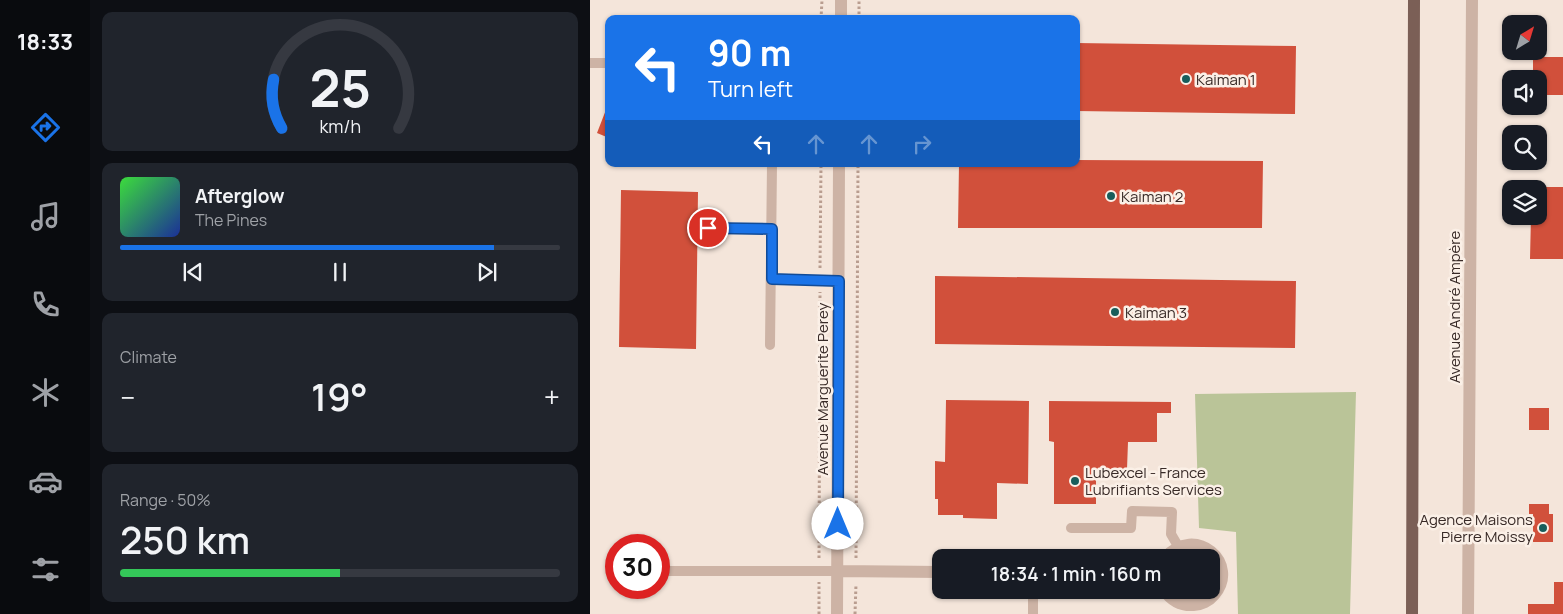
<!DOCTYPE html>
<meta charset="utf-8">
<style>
:root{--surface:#171b24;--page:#20242c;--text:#f1f3f6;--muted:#9ea1a6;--line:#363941;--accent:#1a73e8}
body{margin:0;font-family:Manrope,sans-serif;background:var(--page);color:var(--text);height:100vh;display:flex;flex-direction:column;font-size:19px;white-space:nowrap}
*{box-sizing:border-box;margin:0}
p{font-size:16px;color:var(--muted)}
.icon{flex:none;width:28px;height:28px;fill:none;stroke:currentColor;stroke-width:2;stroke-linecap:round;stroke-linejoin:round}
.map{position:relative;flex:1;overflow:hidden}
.side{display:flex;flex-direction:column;gap:12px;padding:12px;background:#0d0f14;width:500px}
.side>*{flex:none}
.top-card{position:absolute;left:15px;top:15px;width:475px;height:152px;border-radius:10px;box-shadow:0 1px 4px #0004;background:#1a73e8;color:#fff;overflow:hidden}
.needle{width:32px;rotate:38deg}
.controls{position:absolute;left:912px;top:15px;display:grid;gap:10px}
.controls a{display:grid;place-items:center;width:45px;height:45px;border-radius:10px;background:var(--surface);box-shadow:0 1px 4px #0004;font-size:25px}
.speed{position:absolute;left:15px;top:534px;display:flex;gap:10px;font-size:25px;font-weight:700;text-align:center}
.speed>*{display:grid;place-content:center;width:65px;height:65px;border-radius:50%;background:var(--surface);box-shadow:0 1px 4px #0004;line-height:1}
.speed .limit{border:8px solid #d22;background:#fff;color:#111}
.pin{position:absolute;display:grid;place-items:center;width:42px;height:42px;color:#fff;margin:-21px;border:2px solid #fff;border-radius:50%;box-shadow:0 1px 5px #0007}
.me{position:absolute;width:55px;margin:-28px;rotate:0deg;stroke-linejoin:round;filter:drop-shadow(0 0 4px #0008)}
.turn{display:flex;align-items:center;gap:18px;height:105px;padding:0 20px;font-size:22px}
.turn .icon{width:65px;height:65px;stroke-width:2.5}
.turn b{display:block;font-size:35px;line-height:42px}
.lanes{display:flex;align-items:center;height:48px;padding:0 20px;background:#0003;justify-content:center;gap:25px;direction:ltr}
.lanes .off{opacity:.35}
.big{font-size:38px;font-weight:600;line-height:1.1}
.side .widget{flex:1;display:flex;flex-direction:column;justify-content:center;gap:8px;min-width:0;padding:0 18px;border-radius:10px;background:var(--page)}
.side .dial{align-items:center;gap:0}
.dial svg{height:130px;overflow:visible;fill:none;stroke:var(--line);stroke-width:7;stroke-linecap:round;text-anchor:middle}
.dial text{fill:var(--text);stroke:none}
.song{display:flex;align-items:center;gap:15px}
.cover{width:60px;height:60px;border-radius:8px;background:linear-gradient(135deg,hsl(120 70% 55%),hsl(230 70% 35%))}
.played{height:5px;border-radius:2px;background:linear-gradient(90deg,var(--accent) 85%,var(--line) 85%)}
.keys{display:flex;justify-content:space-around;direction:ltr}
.heat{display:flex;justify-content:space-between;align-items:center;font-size:28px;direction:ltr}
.charge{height:8px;border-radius:4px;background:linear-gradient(90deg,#34c759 50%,var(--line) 0)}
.trip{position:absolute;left:342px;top:549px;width:288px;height:50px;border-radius:10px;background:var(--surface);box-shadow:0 1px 4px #0004;font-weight:600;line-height:50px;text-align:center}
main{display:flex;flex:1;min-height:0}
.tab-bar{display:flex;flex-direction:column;width:90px;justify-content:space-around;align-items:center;background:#090b0e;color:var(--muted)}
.tab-bar .icon{width:35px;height:35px}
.tab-bar .active{color:var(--accent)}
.tab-bar b{font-size:22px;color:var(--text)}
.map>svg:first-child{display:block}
.green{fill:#bac498}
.building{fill:#d1503b}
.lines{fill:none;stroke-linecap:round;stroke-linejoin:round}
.path{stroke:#b99d8f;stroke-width:3;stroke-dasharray:2.5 2.5;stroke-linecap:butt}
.service{stroke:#cdb3a5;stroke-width:10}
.minor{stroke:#cdb3a5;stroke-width:12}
.primary{stroke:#7b5f56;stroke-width:12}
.route-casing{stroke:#114b97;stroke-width:12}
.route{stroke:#1a73e8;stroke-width:9}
.poi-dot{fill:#185d5b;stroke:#fbf0e7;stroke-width:2}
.labels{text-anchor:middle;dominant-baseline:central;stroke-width:5;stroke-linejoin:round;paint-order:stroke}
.poi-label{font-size:15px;fill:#382a27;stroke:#fbf0e7;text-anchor:start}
.street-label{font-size:15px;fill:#382a27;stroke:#fbf0e7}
</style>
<main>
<nav class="tab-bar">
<b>18:33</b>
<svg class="icon active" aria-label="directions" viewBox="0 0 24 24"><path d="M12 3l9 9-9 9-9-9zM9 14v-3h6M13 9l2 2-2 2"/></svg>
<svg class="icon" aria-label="music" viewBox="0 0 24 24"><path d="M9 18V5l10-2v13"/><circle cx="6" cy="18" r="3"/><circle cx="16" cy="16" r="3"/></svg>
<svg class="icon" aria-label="phone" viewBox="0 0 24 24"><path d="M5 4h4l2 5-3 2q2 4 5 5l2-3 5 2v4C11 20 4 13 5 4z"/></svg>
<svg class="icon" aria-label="climate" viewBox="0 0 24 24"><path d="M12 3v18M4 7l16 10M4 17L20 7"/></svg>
<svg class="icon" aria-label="car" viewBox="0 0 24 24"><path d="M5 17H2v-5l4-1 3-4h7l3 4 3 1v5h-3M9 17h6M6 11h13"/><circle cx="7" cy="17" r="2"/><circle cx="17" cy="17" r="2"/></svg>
<svg class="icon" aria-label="filters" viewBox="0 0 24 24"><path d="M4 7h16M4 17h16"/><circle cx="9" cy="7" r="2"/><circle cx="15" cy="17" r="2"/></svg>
</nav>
<section class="side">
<div class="widget dial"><svg viewBox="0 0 100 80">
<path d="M14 69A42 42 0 1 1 86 69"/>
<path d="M14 69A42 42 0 0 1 9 39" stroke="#1a73e8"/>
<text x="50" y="56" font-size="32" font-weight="700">25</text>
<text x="50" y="72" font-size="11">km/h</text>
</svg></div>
<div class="widget">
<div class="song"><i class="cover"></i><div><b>Afterglow</b><p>The Pines</p></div></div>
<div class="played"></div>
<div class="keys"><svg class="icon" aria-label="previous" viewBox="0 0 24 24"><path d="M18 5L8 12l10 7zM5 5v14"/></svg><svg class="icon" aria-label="pause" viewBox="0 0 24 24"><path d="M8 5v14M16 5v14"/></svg><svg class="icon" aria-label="next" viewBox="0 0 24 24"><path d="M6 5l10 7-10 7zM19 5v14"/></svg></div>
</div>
<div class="widget"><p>Climate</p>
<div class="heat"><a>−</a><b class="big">19°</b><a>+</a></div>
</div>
<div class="widget"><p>Range · 50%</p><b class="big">250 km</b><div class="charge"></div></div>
</section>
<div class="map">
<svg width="973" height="614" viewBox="0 0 973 614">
<rect width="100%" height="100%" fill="#f4e5da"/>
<path class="green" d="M766 392 760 614H648L646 532 609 528 605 394Z"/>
<path class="building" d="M486 43 706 46 705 114 486 111Z
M943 57H973V95H949V79H943Z
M19 102V138L7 133Z
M486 160 673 161 672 228H368L369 164H486Z
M941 187H973V259H940L941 216H949V189H941Z
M31 190 108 192 106 349 29 347Z
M345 276 706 281 705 348 345 344Z
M356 400 439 401 438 484 407 483V519L373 518V515H348V499H345V461L355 462Z
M459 401 581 402V413H567V442H538L537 469 534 473H506V504H464V442L459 441Z
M939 408H959V430H939Z
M939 504H959V514H963V542H943V514H939Z
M964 582H973V614H938V604H964Z"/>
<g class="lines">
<path class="path" d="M231 19 232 0
M269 19V0
M230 268 231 164
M229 558 230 292
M266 558 268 164
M229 614V582
M265 614 266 584"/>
<path class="service" d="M0 63H19
M118 228 182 229
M182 279 249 281
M180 345 182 164
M481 528H541L542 511 582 512 581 534 588 546
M69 571H247
M443 614V590"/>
<path class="minor" d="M251 19V0
M247 571 351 572
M574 590C581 600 591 606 604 605 611 605 619 601 624 595 651 564 605 523 575 558
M247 614 249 164
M878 614 882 0"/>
<path class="primary" d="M822 614 824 0"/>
</g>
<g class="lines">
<defs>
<path id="route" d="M118 228 182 229V279L249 281 248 524"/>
</defs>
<use href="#route" class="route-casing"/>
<use href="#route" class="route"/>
</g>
<g class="poi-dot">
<circle cx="596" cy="79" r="5"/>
<circle cx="521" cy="196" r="5"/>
<circle cx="525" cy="312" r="5"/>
<circle cx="485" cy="481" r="5"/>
<circle cx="953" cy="528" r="5"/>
</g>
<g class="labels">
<g class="poi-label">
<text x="606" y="79">Kaiman 1</text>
<text x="531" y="196">Kaiman 2</text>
<text x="535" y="312">Kaiman 3</text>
<text x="495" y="472">Lubexcel - France<tspan x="495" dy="17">Lubrifiants Services</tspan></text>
<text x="943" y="519" text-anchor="end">Agence Maisons<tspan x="943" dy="17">Pierre Moissy</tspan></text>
</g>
<g class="street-label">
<text transform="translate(864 307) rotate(-90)">Avenue André Ampère</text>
<text transform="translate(232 389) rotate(-90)">Avenue Marguerite Perey</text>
</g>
</g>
</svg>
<div class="controls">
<a><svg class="needle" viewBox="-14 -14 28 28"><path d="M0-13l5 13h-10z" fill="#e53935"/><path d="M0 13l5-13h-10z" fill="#9ea1a6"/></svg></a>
<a><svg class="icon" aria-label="sound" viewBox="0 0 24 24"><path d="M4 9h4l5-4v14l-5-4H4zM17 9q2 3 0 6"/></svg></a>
<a><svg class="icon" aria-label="search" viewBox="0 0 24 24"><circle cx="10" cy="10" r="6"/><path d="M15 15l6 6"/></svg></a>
<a><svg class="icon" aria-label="layers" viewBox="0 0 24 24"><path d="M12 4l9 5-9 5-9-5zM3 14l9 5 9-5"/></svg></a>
</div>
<div class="speed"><div class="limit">30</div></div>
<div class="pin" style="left:118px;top:228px;background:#d93025"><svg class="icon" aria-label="arrive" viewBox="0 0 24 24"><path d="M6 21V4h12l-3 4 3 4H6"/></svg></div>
<svg class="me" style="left:248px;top:524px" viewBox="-20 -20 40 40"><circle r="19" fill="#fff"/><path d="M0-13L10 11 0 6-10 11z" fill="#1a73e8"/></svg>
<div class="trip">18:34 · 1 min · 160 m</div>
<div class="top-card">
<div class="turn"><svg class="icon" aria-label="left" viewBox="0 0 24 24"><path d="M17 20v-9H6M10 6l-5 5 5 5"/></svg><div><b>90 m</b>Turn left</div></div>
<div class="lanes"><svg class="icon" aria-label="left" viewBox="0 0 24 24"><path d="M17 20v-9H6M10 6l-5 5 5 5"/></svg><svg class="icon off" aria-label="ahead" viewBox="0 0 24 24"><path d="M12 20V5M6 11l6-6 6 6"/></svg><svg class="icon off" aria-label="ahead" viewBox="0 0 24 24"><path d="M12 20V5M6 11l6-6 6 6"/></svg><svg class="icon off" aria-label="right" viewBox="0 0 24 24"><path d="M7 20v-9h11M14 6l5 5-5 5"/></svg></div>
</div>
</div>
</main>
